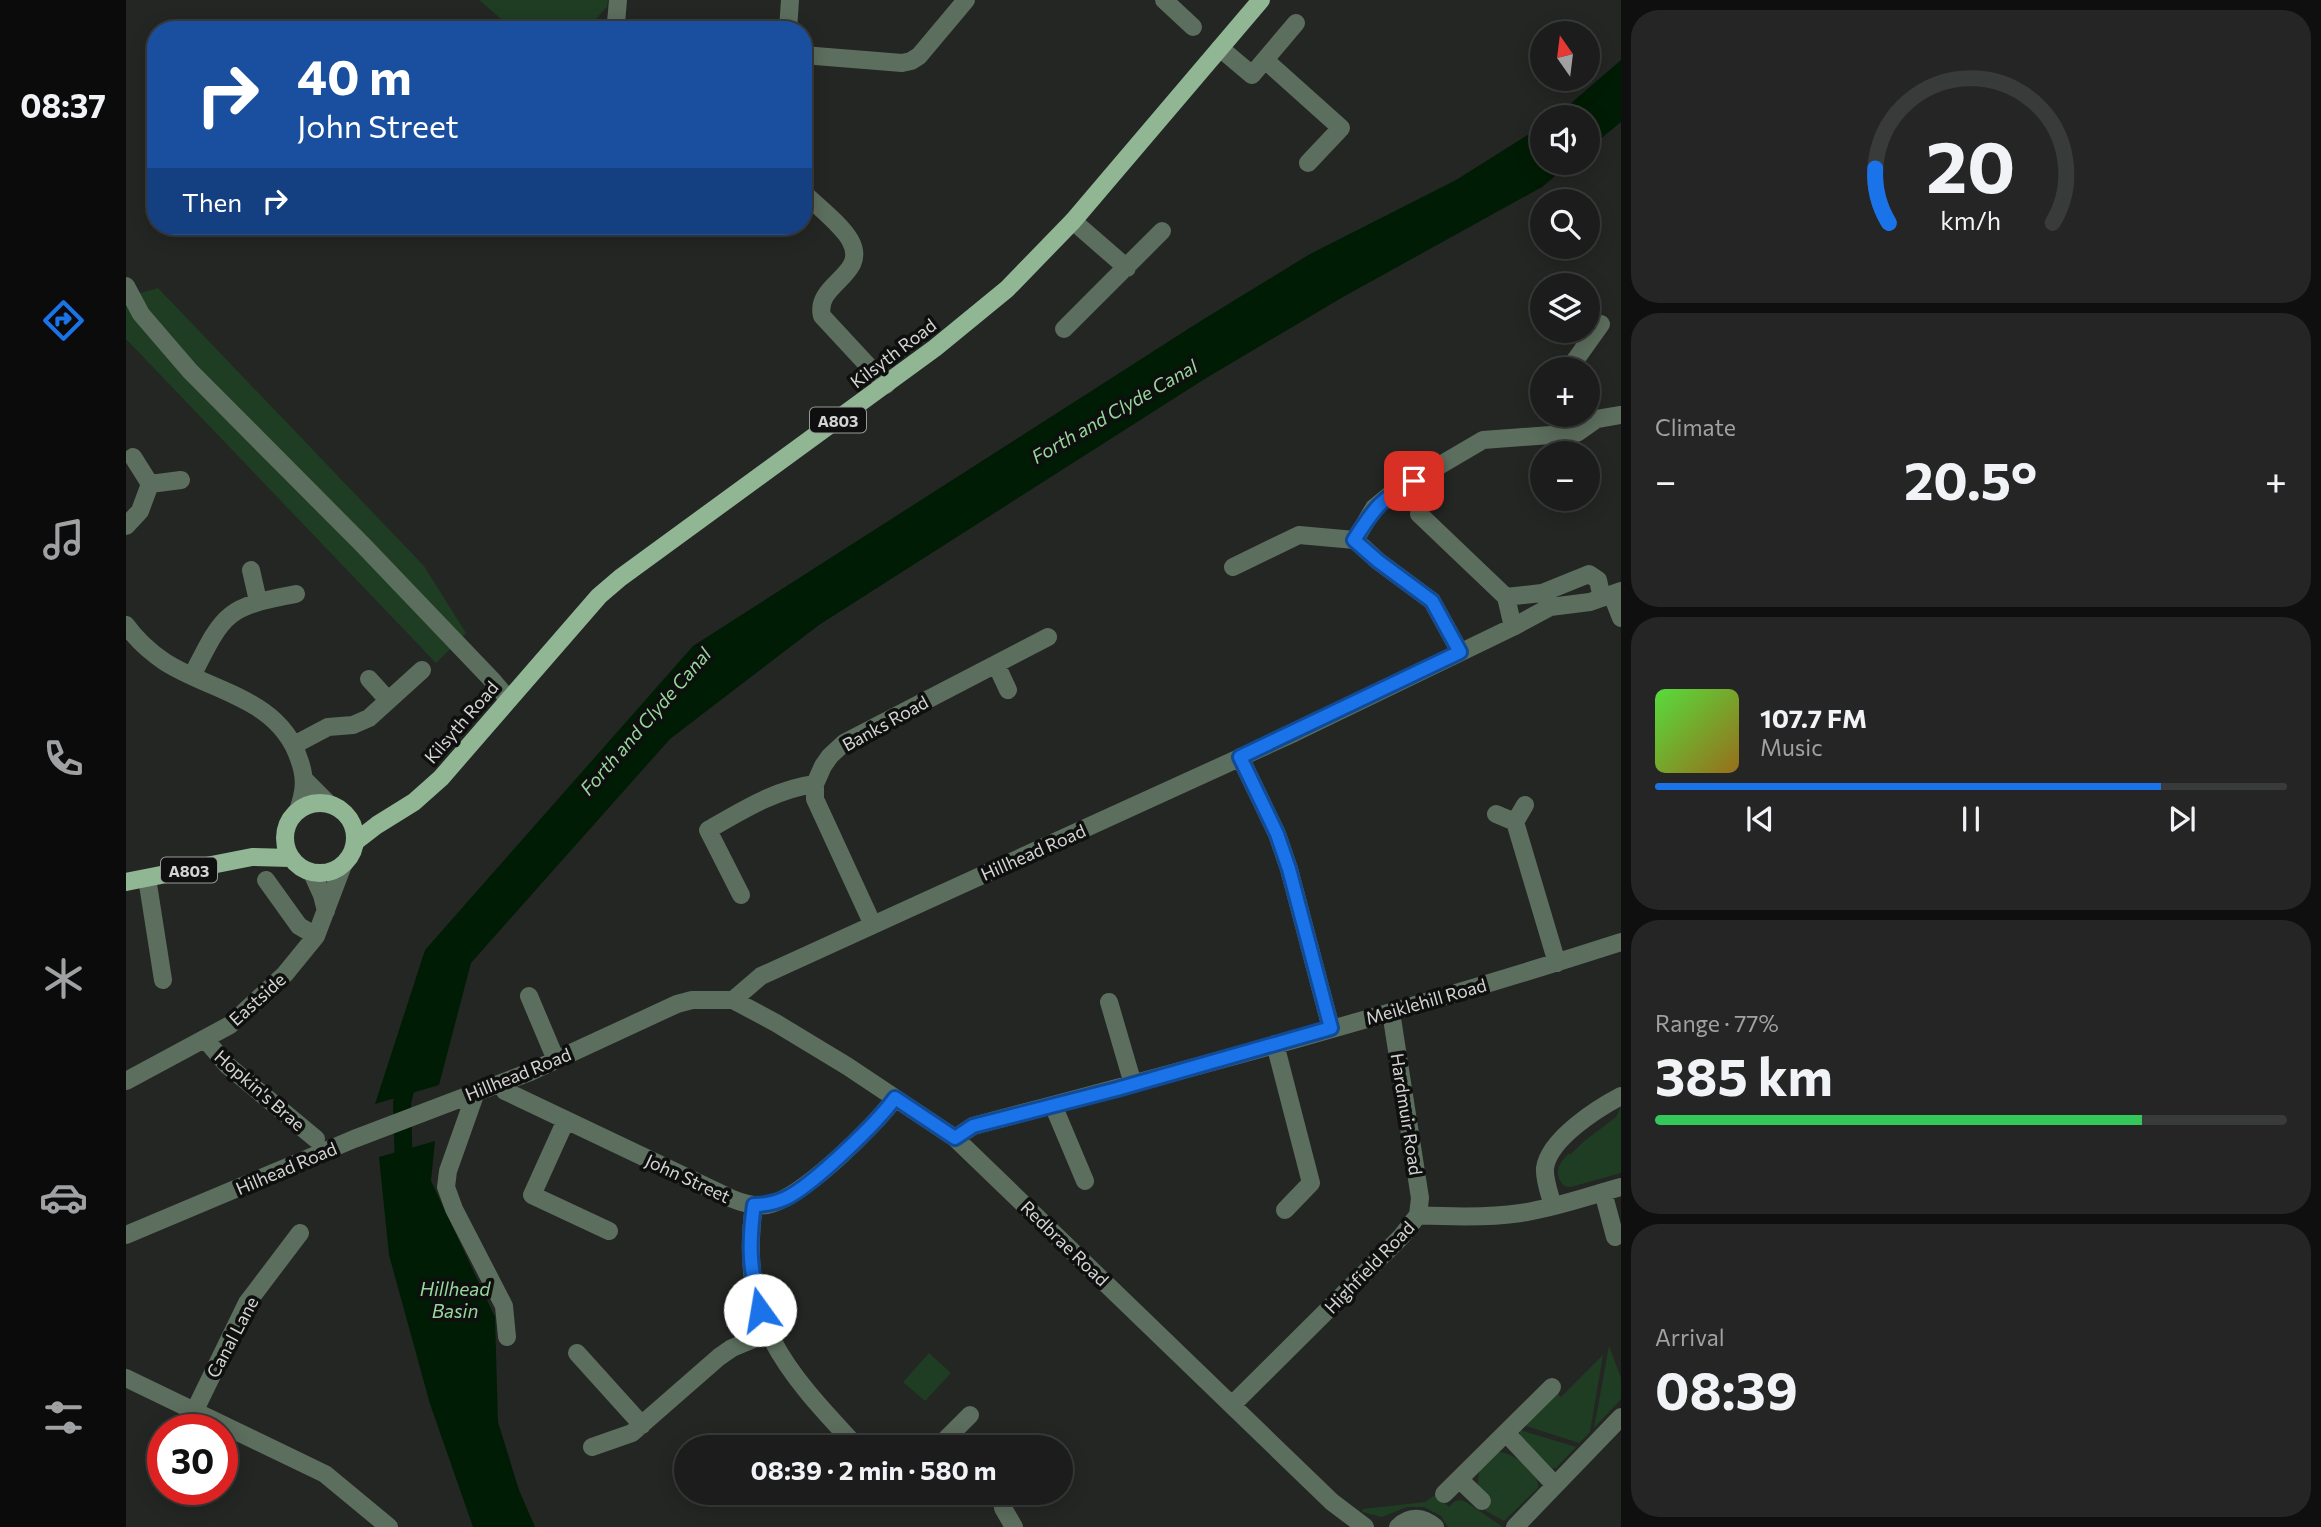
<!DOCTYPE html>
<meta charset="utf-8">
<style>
:root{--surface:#1b1c1b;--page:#242524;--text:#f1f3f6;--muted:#a0a1a3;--line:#393a3a;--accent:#1a73e8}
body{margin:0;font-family:Commissioner,sans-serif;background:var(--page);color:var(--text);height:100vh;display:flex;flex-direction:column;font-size:26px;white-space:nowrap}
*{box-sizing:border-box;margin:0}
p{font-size:23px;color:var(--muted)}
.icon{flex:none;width:38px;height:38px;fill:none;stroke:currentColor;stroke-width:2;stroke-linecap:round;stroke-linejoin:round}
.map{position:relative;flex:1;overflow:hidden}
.details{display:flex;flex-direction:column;gap:10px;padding:10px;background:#0f0f0f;width:700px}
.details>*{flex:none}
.hud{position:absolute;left:21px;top:21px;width:665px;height:214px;border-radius:28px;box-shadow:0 4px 18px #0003,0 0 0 2px var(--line);background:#1a4fa0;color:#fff;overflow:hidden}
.needle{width:46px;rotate:346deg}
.buttons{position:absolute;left:1404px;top:21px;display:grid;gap:14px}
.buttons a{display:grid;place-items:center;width:70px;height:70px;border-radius:50%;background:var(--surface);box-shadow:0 4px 18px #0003,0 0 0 2px var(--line);font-size:35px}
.speed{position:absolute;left:21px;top:1414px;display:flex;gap:14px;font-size:35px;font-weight:700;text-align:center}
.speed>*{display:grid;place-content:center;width:91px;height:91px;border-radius:50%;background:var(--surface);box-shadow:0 4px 18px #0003,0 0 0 2px var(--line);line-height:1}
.speed .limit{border:10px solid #d22;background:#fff;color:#111}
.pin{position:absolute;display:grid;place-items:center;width:60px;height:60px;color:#fff;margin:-30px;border-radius:14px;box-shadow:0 4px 10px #0006}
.me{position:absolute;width:77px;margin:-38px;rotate:347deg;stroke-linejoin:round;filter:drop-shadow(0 0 5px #0008)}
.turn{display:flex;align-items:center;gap:24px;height:147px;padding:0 35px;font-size:32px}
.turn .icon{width:91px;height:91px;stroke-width:2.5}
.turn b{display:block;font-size:49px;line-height:60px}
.then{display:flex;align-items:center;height:66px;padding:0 35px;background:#0003;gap:14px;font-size:26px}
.big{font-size:52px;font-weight:700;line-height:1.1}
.details .widget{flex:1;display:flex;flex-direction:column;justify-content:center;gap:10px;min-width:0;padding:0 24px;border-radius:28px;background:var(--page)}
.details .dial{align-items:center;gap:0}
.dial svg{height:182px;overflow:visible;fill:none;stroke:var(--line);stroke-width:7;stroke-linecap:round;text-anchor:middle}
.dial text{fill:var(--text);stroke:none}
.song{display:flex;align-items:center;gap:21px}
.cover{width:84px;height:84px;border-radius:10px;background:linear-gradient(135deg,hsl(110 70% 55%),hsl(40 70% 35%))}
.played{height:7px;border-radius:4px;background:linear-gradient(90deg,var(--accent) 80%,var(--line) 80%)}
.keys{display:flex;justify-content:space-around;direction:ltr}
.heat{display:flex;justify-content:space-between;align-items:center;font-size:38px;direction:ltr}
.charge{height:10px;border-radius:5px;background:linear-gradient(90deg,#34c759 77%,var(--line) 0)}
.trip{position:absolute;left:548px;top:1435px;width:399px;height:70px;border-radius:35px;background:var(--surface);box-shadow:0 4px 18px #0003,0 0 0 2px var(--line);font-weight:700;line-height:70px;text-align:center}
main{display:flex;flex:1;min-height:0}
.dock{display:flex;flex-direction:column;width:126px;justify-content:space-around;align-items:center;background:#0b0b0b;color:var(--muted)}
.dock .icon{width:49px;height:49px}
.dock .selected{color:var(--accent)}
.dock b{font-size:32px;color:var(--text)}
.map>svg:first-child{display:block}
.green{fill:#1e3d22}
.water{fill:#001c04}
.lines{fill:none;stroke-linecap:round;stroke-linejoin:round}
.canal{stroke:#001c04;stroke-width:18}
.minor{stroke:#5c6e5d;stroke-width:18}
.major{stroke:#91b694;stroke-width:18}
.route-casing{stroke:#114b97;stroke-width:18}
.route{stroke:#1a73e8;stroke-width:12}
.labels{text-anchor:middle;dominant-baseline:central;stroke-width:7;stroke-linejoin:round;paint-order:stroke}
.shield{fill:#0e0f0e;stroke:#989a98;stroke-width:2}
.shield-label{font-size:16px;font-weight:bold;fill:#d3d5d3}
.street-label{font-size:18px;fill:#d3d5d3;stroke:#0e0f0e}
.water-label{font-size:19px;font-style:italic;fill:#97d79d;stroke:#0e0f0e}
</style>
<main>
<nav class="dock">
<b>08:37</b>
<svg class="icon selected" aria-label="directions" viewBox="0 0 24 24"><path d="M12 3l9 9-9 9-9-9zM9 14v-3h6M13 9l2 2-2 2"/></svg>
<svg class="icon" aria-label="music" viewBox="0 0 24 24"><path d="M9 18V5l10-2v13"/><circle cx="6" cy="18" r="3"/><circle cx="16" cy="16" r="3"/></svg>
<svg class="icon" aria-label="phone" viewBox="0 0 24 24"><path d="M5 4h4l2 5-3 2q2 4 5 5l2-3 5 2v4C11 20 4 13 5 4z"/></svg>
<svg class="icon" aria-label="climate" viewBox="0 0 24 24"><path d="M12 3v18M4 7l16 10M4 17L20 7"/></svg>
<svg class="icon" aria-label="car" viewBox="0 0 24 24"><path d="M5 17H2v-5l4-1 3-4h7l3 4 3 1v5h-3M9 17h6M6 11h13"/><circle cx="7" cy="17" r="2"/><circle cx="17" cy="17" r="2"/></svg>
<svg class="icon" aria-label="filters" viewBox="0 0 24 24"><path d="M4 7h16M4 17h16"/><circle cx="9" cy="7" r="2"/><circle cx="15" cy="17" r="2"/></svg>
</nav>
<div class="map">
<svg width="1495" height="1527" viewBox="0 0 1495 1527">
<rect width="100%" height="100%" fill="#242624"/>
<path class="green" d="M353 0H482L481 7 460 30H395L381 24Z
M32 288 298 566 340 633 310 663 0 339V297Z
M1495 1106V1173L1445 1187 1438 1186C1427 1173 1432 1165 1442 1154H1445L1457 1142 1490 1117Z
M1483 1346 1495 1378V1399L1468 1428Z
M803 1353 825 1373 799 1401 777 1382Z
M1477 1355 1464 1432 1453 1443 1397 1425 1430 1392 1435 1397Z
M1394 1430 1450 1447 1430 1468H1426L1394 1439Z
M1374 1452C1389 1454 1414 1472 1412 1488L1378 1521 1353 1507C1353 1482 1345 1465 1374 1452Z
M1309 1495 1323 1507C1328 1501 1332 1498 1340 1502L1377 1527H1322L1315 1516 1298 1507H1281L1256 1517 1236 1512 1237 1509 1299 1502Z"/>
<path class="water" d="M1495 60V122L1461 150V117H1429Z
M1416 126V163H1445L1416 187 1217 297 1077 380 693 625 544 739 345 963 313 1085 249 1104 299 950 567 646 1073 322 1184 254 1330 180Z
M309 1141 305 1181 369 1317 372 1422 393 1490 409 1527H347L304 1404 263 1255 253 1157Z"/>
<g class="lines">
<path class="canal" d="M278 1171 276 1103 283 1074"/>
<path class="minor" d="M1038 0 1067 27
M490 23 492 0
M662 30 664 0
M1094 48 1126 75 1170 23
M677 55 776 63 785 61 793 56 840 0
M1139 60 1215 128 1182 163
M677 192C691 206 715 224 724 240 744 275 688 283 696 316L760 385
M947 221 1001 268
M0 286 15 314 64 371 237 545 367 681 382 699
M938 329 1036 231
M1443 369 1475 324
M7 457 24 484
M1293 514 1380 597 1387 627
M0 526 14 511 24 484 55 480
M1229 540 1248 508 1265 494 1357 440 1451 433 1471 419 1495 415
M1107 567 1173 535 1229 540 1252 561 1306 601 1334 652
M125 570 132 601
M1486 595 1495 618
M1380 597 1416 593 1463 574 1472 580 1476 598
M0 625C10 639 24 652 39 662 86 692 153 698 173 759 180 778 179 791 172 810
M870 664 882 690
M66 676C98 613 99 607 170 594
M243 679 262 700
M168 745 202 727 227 725 243 718 296 670
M1114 757 1151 834 1163 869 1205 1028
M180 781 203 804
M1370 814 1389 822 1399 805
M1389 822 1431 963
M186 873 196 895 200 911
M21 878 37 980
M140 880 173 926 190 936
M615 895 582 830C615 811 650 789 689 784
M747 925 689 799V784L697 766 704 756 718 743 922 637
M403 996 430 1060
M607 1000 635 976 1168 733 1387 627 1424 607 1464 602 1495 591
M983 1002 1007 1084
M1265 1012 1294 1198 1292 1215
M79 1039 101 1065 190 1139
M1149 1044 1185 1183 1159 1210
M0 1081 104 1025 159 974 190 936 217 865
M377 1083 379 1091 604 1198C616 1203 628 1207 641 1205 675 1199 749 1126 769 1098
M350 1092 322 1171 320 1187 328 1209 378 1306 381 1337
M927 1105 959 1181
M440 1120 406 1195 483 1231
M829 1138 847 1126C1064 1069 1281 1011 1495 942
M1477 1192 1489 1237
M628 1205C612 1319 658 1369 731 1447
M1427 1206C1424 1195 1418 1180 1419 1168 1423 1139 1472 1108 1495 1096
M0 1235 228 1139 404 1072 551 1004 566 1000H607L650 1023 721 1066 829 1138 1206 1502 1239 1527
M451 1353 516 1425
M0 1378 199 1474 263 1527
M1106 1405 1275 1237 1292 1215C1327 1217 1361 1218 1395 1213 1429 1208 1462 1196 1495 1187
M69 1410 121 1303 174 1233
M1380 1433 1428 1484
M466 1447 506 1433 593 1357 606 1348 642 1333
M812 1447 844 1415
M1333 1479 1356 1501
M1318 1494 1426 1387
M877 1508 888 1527
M1272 1527C1284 1515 1297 1517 1309 1527
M1389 1527 1495 1417"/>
<path class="major" d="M159 838a35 35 0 1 1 70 0a35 35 0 1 1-70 0Z
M229 842 251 825 288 802 315 778 473 596 494 578 809 348 881 289 947 221 1135 0
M0 882 126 857 164 858"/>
</g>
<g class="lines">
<defs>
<path id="route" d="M634 1310C624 1270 622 1246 628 1205 639 1205 649 1203 660 1198 687 1185 751 1123 769 1098L829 1138 847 1126 991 1089 1205 1028 1163 869 1151 834 1114 757 1334 652 1306 601 1252 561 1228 540C1249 507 1254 500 1288 481"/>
</defs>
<use href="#route" class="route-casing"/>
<use href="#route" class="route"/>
</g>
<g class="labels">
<g class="shield">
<rect x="684" y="407.5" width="56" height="25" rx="5"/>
<rect x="35" y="857.5" width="56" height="25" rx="5"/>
</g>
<g class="shield-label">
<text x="712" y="420">A803</text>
<text x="63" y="870">A803</text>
</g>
<g class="street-label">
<text transform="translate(767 353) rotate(-37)">Kilsyth Road</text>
<text transform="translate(335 722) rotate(-49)">Kilsyth Road</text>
<text transform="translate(759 723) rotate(-29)">Banks Road</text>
<text transform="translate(907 852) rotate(-24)">Hillhead Road</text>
<text transform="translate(131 999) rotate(-42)">Eastside</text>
<text transform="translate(1300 1001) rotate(-16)">Meiklehill Road</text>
<text transform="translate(392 1074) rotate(-22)">Hillhead Road</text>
<text transform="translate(134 1090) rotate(41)">Hopkin's Brae</text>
<text transform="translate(1281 1114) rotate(81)">Hardmuir Road</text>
<text transform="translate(160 1168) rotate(-23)">Hilhead Road</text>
<text transform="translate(562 1178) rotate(25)">John Street</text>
<text transform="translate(939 1243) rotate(44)">Redbrae Road</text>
<text transform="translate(1243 1267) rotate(-46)">Highfield Road</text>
<text transform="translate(106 1337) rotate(-62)">Canal Lane</text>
</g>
<g class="water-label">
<text transform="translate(988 411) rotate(-30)">Forth and Clyde Canal</text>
<text transform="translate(519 721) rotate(-49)">Forth and Clyde Canal</text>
<text x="329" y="1288">Hillhead<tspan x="329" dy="22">Basin</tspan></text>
</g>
</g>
</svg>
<div class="buttons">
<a><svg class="needle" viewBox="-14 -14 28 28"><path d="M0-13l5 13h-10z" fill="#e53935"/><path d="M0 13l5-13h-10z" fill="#a0a1a3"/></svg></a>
<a><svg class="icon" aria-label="sound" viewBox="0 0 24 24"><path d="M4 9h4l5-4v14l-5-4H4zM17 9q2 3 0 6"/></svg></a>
<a><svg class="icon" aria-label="search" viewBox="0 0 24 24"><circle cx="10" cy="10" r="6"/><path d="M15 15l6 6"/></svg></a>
<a><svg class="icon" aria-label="layers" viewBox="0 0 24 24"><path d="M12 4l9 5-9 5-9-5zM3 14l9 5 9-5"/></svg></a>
<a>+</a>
<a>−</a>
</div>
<div class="speed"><div class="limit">30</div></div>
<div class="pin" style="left:1288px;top:481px;background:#d93025"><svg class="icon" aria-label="arrive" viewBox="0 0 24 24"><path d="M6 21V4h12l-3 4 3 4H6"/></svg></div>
<svg class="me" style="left:634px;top:1310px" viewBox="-20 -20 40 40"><circle r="19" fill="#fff"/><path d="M0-13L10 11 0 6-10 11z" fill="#1a73e8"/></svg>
<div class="trip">08:39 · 2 min · 580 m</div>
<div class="hud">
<div class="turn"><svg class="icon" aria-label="right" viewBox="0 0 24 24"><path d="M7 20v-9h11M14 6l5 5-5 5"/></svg><div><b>40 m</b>John Street</div></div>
<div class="then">Then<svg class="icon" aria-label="right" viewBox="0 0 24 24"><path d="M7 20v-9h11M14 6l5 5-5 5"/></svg></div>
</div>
</div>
<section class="details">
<div class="widget dial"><svg viewBox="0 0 100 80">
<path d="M14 69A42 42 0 1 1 86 69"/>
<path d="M14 69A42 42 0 0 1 8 45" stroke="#1a73e8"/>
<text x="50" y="56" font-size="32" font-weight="700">20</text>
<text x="50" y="72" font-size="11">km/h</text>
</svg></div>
<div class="widget"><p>Climate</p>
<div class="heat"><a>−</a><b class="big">20.5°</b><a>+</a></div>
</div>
<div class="widget">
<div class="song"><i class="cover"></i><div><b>107.7 FM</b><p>Music</p></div></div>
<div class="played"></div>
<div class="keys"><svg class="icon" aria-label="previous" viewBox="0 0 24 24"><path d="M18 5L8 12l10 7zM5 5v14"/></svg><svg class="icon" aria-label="pause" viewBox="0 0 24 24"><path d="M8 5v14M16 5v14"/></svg><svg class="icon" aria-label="next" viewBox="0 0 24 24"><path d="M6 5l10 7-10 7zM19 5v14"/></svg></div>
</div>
<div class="widget"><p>Range · 77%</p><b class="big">385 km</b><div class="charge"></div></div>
<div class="widget"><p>Arrival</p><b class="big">08:39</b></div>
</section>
</main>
